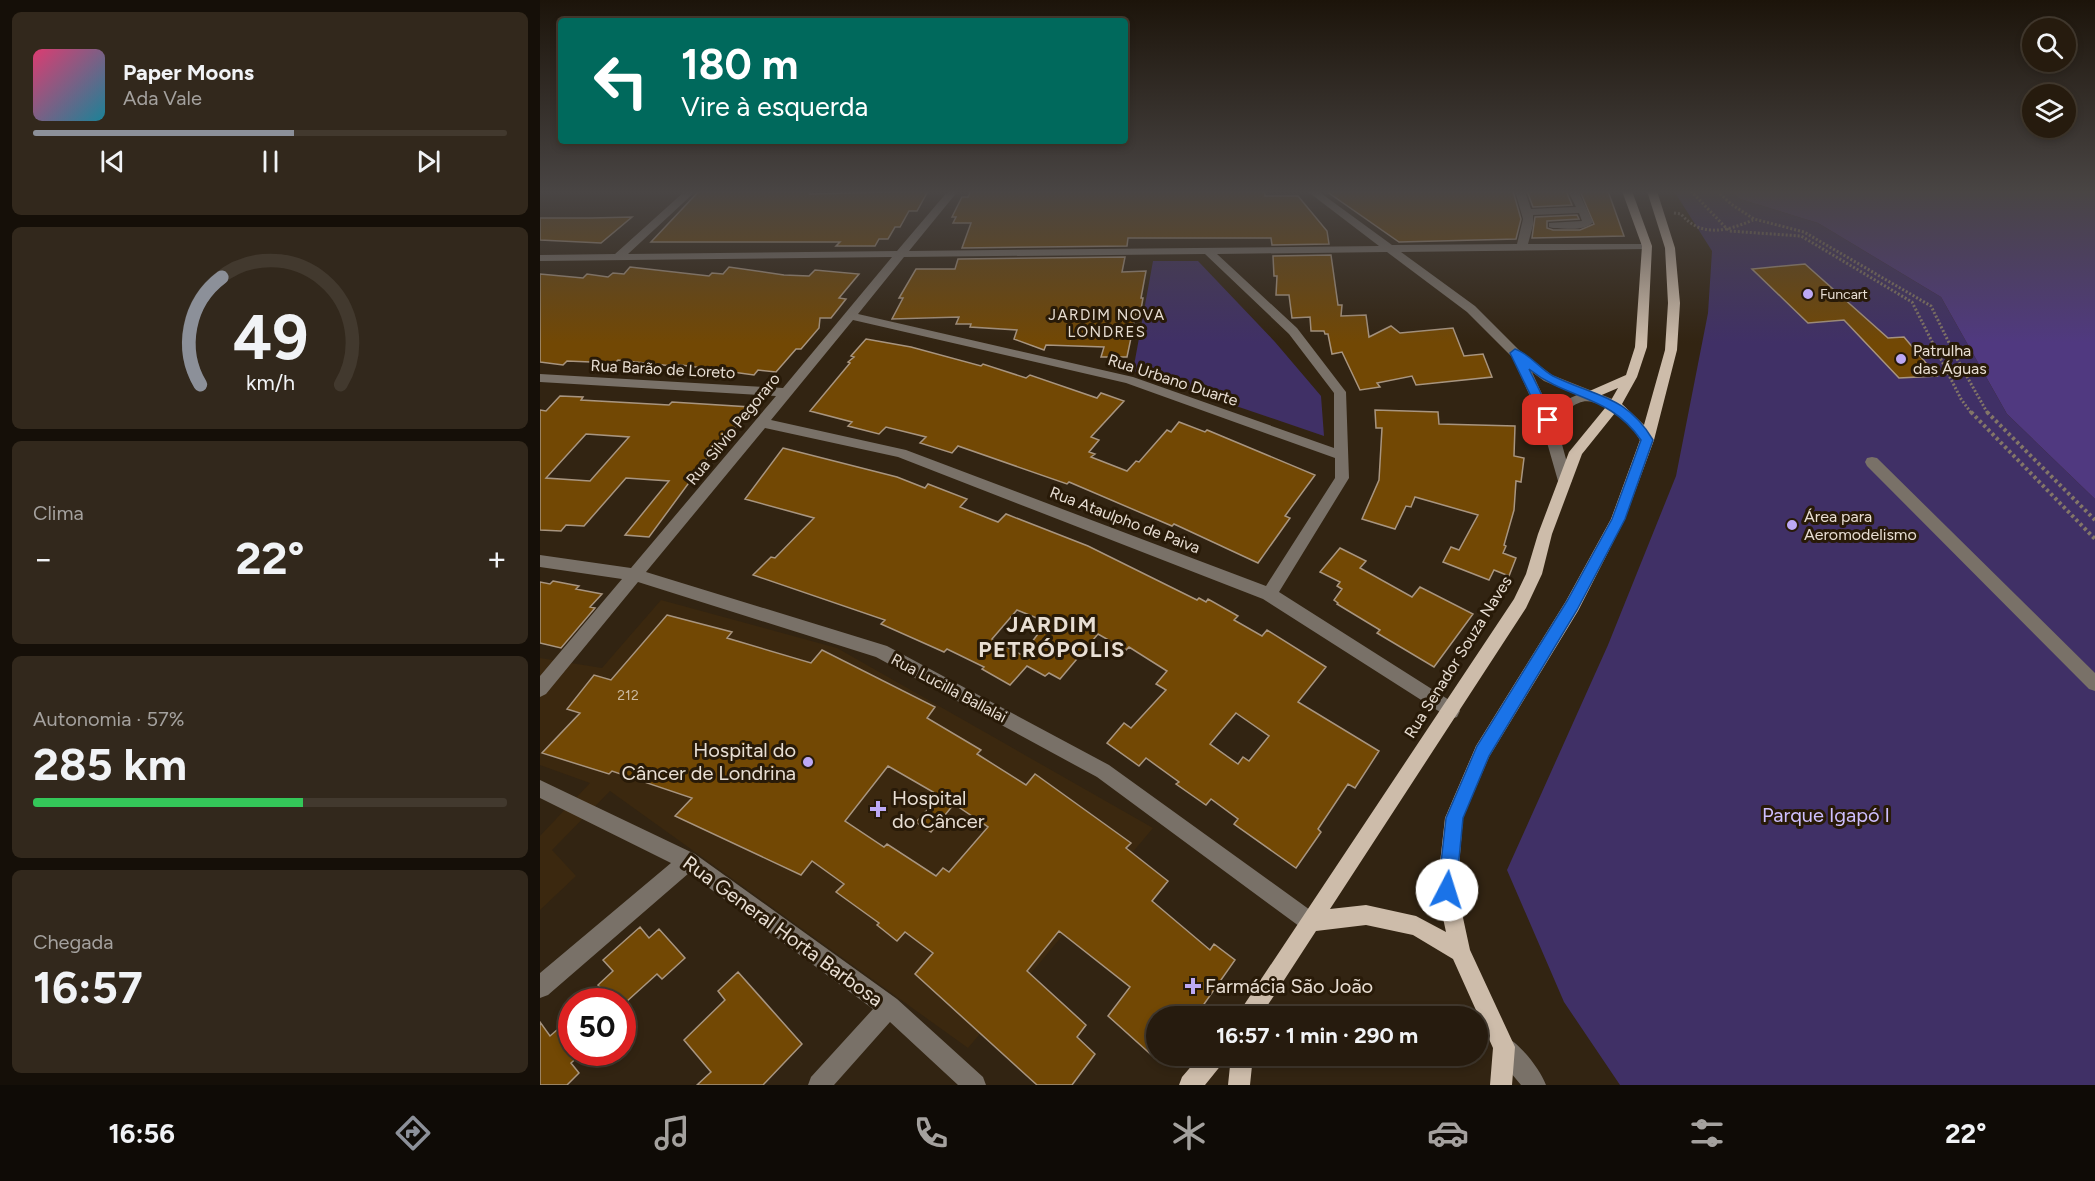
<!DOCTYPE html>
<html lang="pt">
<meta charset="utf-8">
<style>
:root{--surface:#261b0e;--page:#32281c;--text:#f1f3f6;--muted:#a4a19e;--line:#42392e;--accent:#8c9099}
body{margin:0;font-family:Figtree,sans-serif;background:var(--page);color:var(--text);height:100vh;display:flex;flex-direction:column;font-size:22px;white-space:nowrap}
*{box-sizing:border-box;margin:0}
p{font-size:20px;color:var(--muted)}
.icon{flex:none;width:33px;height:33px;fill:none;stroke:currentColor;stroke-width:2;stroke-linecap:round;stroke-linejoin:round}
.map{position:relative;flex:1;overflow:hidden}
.panel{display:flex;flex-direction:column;gap:12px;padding:12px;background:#150f08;width:540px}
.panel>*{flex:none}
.top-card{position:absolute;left:18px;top:18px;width:570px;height:126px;border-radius:6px;box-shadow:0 3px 9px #0003,0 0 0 2px var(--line);background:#00695c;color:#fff;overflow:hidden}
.tools{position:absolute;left:1482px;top:18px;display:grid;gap:12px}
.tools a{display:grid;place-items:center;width:54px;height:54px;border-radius:50%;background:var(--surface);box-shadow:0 3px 9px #0003,0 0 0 2px var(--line);font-size:30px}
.speed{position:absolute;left:18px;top:988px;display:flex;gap:12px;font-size:30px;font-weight:700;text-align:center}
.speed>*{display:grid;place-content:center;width:78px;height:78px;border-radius:50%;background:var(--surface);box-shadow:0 3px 9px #0003,0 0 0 2px var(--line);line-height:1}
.speed .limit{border:9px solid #d22;background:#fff;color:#111}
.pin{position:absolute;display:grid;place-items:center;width:51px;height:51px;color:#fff;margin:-26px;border-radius:12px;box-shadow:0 3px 9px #0006}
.me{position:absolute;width:66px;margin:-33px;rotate:5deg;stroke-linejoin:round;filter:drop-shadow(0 0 4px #0008)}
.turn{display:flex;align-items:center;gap:21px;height:126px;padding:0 24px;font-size:27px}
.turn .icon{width:78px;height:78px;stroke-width:2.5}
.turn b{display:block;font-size:42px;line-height:51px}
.big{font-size:45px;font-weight:700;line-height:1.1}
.panel .card{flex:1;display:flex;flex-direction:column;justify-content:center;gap:9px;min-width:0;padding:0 21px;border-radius:9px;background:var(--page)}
.panel .dial{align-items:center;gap:0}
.dial svg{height:156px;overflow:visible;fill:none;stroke:var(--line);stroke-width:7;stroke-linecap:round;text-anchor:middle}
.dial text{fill:var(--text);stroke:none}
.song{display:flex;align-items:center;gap:18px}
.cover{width:72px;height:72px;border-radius:9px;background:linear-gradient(135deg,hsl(340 70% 55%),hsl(190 70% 35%))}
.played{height:6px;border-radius:3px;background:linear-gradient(90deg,var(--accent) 55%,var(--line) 55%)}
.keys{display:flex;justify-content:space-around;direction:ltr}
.heat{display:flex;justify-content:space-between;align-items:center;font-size:33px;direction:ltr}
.charge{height:9px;border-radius:4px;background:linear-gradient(90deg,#34c759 57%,var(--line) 0)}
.trip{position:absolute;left:606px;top:1006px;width:342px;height:60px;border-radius:30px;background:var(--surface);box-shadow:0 3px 9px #0003,0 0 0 2px var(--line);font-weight:700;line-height:60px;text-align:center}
.dock{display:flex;height:96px;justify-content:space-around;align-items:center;background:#0f0b06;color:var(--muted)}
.dock .icon{width:42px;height:42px}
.dock .current{color:var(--accent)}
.dock b{font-size:27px;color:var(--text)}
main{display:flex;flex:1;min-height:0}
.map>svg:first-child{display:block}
.built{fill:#3b280f}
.green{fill:#403066}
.water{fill:#503980}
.building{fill:#724804;stroke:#a89580;stroke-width:1.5;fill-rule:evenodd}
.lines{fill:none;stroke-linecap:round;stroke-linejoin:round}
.path-far1{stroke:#837668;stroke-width:3;stroke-dasharray:2 2;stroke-linecap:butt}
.path{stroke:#837668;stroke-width:4;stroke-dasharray:3 3;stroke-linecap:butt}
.minor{fill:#797168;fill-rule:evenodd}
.major{fill:#cdbcaa;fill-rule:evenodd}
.route{fill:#1a73e8;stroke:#114b97;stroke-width:1.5}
.poi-dot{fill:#bda9f5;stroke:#281a08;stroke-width:2}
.labels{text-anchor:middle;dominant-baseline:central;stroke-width:6;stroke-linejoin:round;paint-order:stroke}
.far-poi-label{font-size:14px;fill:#e8ded3;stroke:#281a08;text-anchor:start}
.number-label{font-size:14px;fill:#cab89f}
.far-neighbourhood-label{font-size:15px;letter-spacing:1.5px;fill:#e8ded3;stroke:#281a08}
.poi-label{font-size:16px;fill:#e8ded3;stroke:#281a08;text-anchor:start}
.street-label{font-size:16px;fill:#e8ded3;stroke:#281a08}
.near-poi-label{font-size:20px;fill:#e8ded3;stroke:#281a08;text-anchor:start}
.near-park-label{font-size:20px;fill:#cebffe;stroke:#281a08}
.near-street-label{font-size:20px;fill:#e8ded3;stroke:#281a08}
.district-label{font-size:22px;font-weight:bold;letter-spacing:1.5px;fill:#e8ded3;stroke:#281a08}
</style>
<main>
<section class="panel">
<div class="card">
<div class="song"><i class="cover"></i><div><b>Paper Moons</b><p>Ada Vale</p></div></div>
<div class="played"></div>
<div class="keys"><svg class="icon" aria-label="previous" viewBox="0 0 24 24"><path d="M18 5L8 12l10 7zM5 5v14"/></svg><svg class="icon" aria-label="pause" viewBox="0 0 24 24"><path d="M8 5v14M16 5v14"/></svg><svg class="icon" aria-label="next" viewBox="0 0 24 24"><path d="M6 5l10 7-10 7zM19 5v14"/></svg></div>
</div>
<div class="card dial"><svg viewBox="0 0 100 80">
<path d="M14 69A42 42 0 1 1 86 69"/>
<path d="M14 69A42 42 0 0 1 25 14" stroke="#8c9099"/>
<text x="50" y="56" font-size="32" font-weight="700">49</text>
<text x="50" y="72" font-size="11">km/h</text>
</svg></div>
<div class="card"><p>Clima</p>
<div class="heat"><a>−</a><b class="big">22°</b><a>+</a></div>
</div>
<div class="card"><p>Autonomia · 57%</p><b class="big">285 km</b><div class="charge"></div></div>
<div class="card"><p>Chegada</p><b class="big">16:57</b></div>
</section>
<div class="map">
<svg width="1555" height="1085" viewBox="0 0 1555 1085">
<rect width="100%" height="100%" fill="#322412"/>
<path class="built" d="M121 600 297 648 613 828 428 1048 70 791 12 850 36 876 0 910V836L50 783 0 765V658L62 668Z"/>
<path class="green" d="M1134 191H1190L1200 199 1278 223 1401 297 1467 414 1555 499V1085H1080L1024 1002 967 870 1068 645 1136 476 1168 313 1172 251Z
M613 261H658L735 342 781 396 784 436 593 371Z"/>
<path class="water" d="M1190 191H1555V499L1467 414 1401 297 1278 223 1200 199Z"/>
<path class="building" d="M159 191H272L270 194 388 191 377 211H369L360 227H355L348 239H339L335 246H296L300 242H111Z
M431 191H725V196H758L787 231 789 244 732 245 731 238H588L587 246 422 248 431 223H413L416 217H412L422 197H428Z
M786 191H973L981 219 976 239 859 242Z
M987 191H1026L1032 205 993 207Z
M1040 191H1068L1084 236 992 238 995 217 1037 215 1039 219 1007 221V228L1013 230H1040L1054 224Z
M51 218 92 217 61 243 0 240V218Z
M791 255 798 305H802L801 316 826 315 829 337 851 326 860 333 913 328 924 356 943 354 952 377 876 385 872 376 837 383 840 387 820 390 802 352 792 354 788 334H785L784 331H771L770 317 752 318 749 295H736L737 276H734L733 256Z
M585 257 582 272 606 271 601 298H603L600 315 596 314 587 357H561L564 347 506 345 504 350 474 339 477 330 430 327 431 324H416L419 317 352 319 363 298H359L376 269H415L418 259Z
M1265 264 1348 338 1364 337 1397 376 1359 378 1304 320 1268 323 1212 269Z
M90 267 169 276 172 273 183 274 189 267 244 275 269 276 275 270 319 274 299 298 306 299 291 318H280L279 328 261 349H256L236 372 218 370 214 375 134 364 132 366 78 360 75 363 27 361 23 365 0 362V274L43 278 47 274 68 277 73 273 84 274Z
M326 339 371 347 441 366 443 364 486 378 490 375 557 398 561 393 584 401 551 437 559 440 549 452 555 454 551 457 587 471 596 461 599 462 627 430 631 432 639 422 665 432 667 430 775 475 745 516 750 518 718 563 634 524 632 526 529 482 527 484 418 446 412 453 380 443 386 437 346 427 339 434 308 426 312 422 270 411 310 363 308 362 314 357 311 356Z
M20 396 43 397 41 400 129 405 132 402 210 407 178 450H173L109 537 85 535 129 481 86 478 44 526 26 525 21 531 0 530V410L6 411ZM46 434 89 437 50 481 6 478Z
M835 410 898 412 899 424 975 426 974 456 984 458 981 482 976 481 974 510 964 545 966 546 963 553 976 558 969 576 954 570 949 580 903 562 911 547 919 550 938 515 875 497 871 507 866 506 855 529 822 519 839 480 842 428H836Z
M243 448 357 477 385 488 388 484 427 499 420 507 458 522 466 514 548 546 657 600 659 598 666 602 668 599 698 616 694 620 722 636 727 630 786 667 758 702 839 751 815 788 808 784 778 829 781 832 756 868 694 824 698 819 671 799 666 805 636 784 639 782 606 758 599 766 567 743 584 723 591 728 626 690 616 684 627 671 589 647 586 650 558 634 520 679 509 673 505 676 487 666 470 685 442 669 444 667 407 649 404 652 341 624 345 620 213 575 231 557 235 558 274 518 205 499ZM477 610 507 622 482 655 452 639ZM696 713 729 736 709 761 703 757 698 764 670 744Z
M800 548 826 561 820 568 872 597 880 587 933 614 894 667 837 633 840 630 797 604 798 603 794 600 802 589 797 586 800 582 780 572Z
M13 581 39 586 36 589 62 594 50 607 55 608 21 648 0 643V582L10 584Z
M127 615 192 632 187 638 271 663 282 650 395 707 387 718 441 750 437 754 486 785 495 774 591 843 586 848 628 881 612 901 670 950 674 944 695 960 655 1017H616V1059L568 1016 590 987 519 931 487 971 546 1025 537 1037 555 1054 532 1085H497L375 974 393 953 365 932 357 941 337 925 339 923 296 892 304 884 272 861 261 875 135 816 152 798 72 771 69 774 2 753 40 713 27 709 54 675 71 680ZM348 766 400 796 376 822 391 832 414 804 448 827 409 872 403 868 396 876 347 844 344 847 305 821Z
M100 927 109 938 119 929 145 958 122 979 117 974 86 1002H72L58 985 73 971 63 960Z
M198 972 262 1044 223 1085H157L171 1072 144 1040 185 1000 178 991Z
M32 1017 31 1053H42L31 1063 39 1073 27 1085H0V1022L10 1036Z"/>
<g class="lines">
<path class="path-far1" d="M1151 191 1189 231 1261 236 1372 302 1421 399 1432 414
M1177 191 1191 204 1214 219 1264 232 1391 306 1416 357 1448 414
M1134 213 1141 214C1161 238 1187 231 1213 220"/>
<path class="path" d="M1431 412 1555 539
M1447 412 1555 520"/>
<path class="minor" d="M145 191H156L88 254 357 251 408 191H418L369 251 839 246 767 191H778L852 245 977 244 983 219 975 191H985L991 209 1036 207 1028 191H1038L1053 222C1044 232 1026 228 1013 228L1009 227V223L1042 221 1039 213 993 215V225L988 244H1111V248L1107 249 861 252 935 306 979 350 1012 375 1080 402 1082 405 1080 408C1060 413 1052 389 1028 410L1020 437 1032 481 1025 486 1018 481 1000 418 972 357 927 312 847 252 677 254 757 328 806 392 809 478 739 592 917 705 920 711 917 717 911 719 723 599 358 457 225 428 106 572 347 646 569 765 777 915 780 922 777 929 770 932 763 929 557 777 336 657 98 582 6 694 0 697V676L82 579 0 567V555L91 568 236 396 0 382V374L243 388 352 257 0 261V255L75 254ZM665 254 749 334 794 393V448L593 377 318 314 364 257ZM313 320 586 383 795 458V478L726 586 366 450 231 420ZM992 372 1004 381 1037 395 1019 403 1012 416Z
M1332 457 1337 458 1555 673V691L1549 689 1327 466 1325 462 1327 458Z
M0 780 155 854 357 999 443 1077 446 1085H418L350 1022 294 1085H268L271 1077 333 1009 149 873 8 995 0 998V973L131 863 0 798Z
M964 1036C980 1043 1000 1069 1006 1085H981L956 1055 953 1047 956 1039Z"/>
<path class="major" d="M1082 191H1092L1112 246 1107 347 1097 377 1082 404 1104 425 1125 350 1128 303 1125 248 1107 191H1117L1135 248 1140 303 1137 350 1114 440 1085 519 1038 611 949 757 923 818 917 890 930 950 975 1047 972 1085H950L953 1048 913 959 873 935 826 925 776 931 720 1017H696L974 599 986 574 998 534 1029 452 1070 402 1078 388 1050 400 1044 396 1045 393 1086 375 1095 347 1102 246ZM1075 413 1093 429 1100 440 1071 519 1026 601 936 746 905 818 897 890 906 932 876 916 826 905 790 909 986 608 1002 574 1012 534 1042 454Z
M660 1056H685L682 1064 665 1085H639L642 1077Z
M691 1056H713L710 1085H688Z"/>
</g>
<linearGradient id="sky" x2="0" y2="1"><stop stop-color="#1c140a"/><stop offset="0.56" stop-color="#494544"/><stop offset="1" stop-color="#494544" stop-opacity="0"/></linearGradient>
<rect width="1555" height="343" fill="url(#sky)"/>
<path class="route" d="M975 349C990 354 1000 369 1013 376 1056 397 1086 395 1113 440L1085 519 1037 610 949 756 923 818 916 890 914 896 907 899 901 896 898 890 906 818 937 746 1027 601 1072 519 1101 440C1069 394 1029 401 989 369L1014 420 1008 425 1004 423 970 353Z"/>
<g class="poi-dot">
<circle cx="1268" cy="294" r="6"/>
<circle cx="1361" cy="359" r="6"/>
<circle cx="1252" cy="525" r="6"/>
<circle cx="268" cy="762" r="6"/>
<path d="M335 800h6v6h6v6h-6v6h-6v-6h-6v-6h6z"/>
<path d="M650 977h6v6h6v6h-6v6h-6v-6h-6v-6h6z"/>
</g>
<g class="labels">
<g class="far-poi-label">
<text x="1280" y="294">Funcart</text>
</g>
<g class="number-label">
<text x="88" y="695">212</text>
</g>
<g class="far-neighbourhood-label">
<text x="567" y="315">JARDIM NOVA<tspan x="567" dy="17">LONDRES</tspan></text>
</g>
<g class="poi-label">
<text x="1373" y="350">Patrulha<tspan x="1373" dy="18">das Águas</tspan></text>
<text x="1264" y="516">Área para<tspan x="1264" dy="18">Aeromodelismo</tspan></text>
</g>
<g class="street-label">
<text transform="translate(123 369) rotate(3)">Rua Barão de Loreto</text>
<text transform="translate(633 380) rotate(18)">Rua Urbano Duarte</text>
<text transform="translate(193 429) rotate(-51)">Rua Silvio Pegoraro</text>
<text transform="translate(585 520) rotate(21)">Rua Ataulpho de Paiva</text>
<text transform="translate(918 657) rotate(-58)">Rua Senador Souza Naves</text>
<text transform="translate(409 688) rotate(28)">Rua Lucilla Ballalai</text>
</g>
<g class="near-poi-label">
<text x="256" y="750" text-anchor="end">Hospital do<tspan x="256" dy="23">Câncer de Londrina</tspan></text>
<text x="352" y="798">Hospital<tspan x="352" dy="23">do Câncer</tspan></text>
<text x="665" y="986">Farmácia São João</text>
</g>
<g class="near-park-label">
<text x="1286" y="815">Parque Igapó I</text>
</g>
<g class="near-street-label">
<text transform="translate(243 931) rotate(36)">Rua General Horta Barbosa</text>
</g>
<g class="district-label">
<text x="512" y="624">JARDIM<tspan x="512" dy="25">PETRÓPOLIS</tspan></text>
</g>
</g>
</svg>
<div class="tools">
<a><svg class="icon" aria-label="search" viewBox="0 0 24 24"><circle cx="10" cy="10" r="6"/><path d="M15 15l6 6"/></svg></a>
<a><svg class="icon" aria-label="layers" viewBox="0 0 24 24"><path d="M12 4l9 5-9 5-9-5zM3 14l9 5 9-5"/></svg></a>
</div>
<div class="speed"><div class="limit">50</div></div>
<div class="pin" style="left:1008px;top:420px;background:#d93025"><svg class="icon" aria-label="arrive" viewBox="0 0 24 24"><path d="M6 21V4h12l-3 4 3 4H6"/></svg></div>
<svg class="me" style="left:907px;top:890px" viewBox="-20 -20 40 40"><circle r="19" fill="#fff"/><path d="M0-13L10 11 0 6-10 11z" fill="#1a73e8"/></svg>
<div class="trip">16:57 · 1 min · 290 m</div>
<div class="top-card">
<div class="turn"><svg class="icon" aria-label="left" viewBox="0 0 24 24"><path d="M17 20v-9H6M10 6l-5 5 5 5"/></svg><div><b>180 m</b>Vire à esquerda</div></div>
</div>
</div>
</main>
<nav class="dock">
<b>16:56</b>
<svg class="icon current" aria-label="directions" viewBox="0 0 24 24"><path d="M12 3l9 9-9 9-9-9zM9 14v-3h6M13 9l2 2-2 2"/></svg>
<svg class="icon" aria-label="music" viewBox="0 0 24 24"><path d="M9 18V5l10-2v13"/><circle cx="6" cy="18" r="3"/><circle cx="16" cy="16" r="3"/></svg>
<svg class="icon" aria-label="phone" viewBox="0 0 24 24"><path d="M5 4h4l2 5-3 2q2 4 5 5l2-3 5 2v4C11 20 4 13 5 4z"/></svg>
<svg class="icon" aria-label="climate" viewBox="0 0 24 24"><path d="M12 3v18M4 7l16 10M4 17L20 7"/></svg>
<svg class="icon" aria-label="car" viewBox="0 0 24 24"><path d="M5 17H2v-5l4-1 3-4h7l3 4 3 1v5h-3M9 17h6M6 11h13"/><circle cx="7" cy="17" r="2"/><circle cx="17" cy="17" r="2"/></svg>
<svg class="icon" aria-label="filters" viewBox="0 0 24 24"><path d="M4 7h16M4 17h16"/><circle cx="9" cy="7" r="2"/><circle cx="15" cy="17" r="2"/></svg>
<b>22°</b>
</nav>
